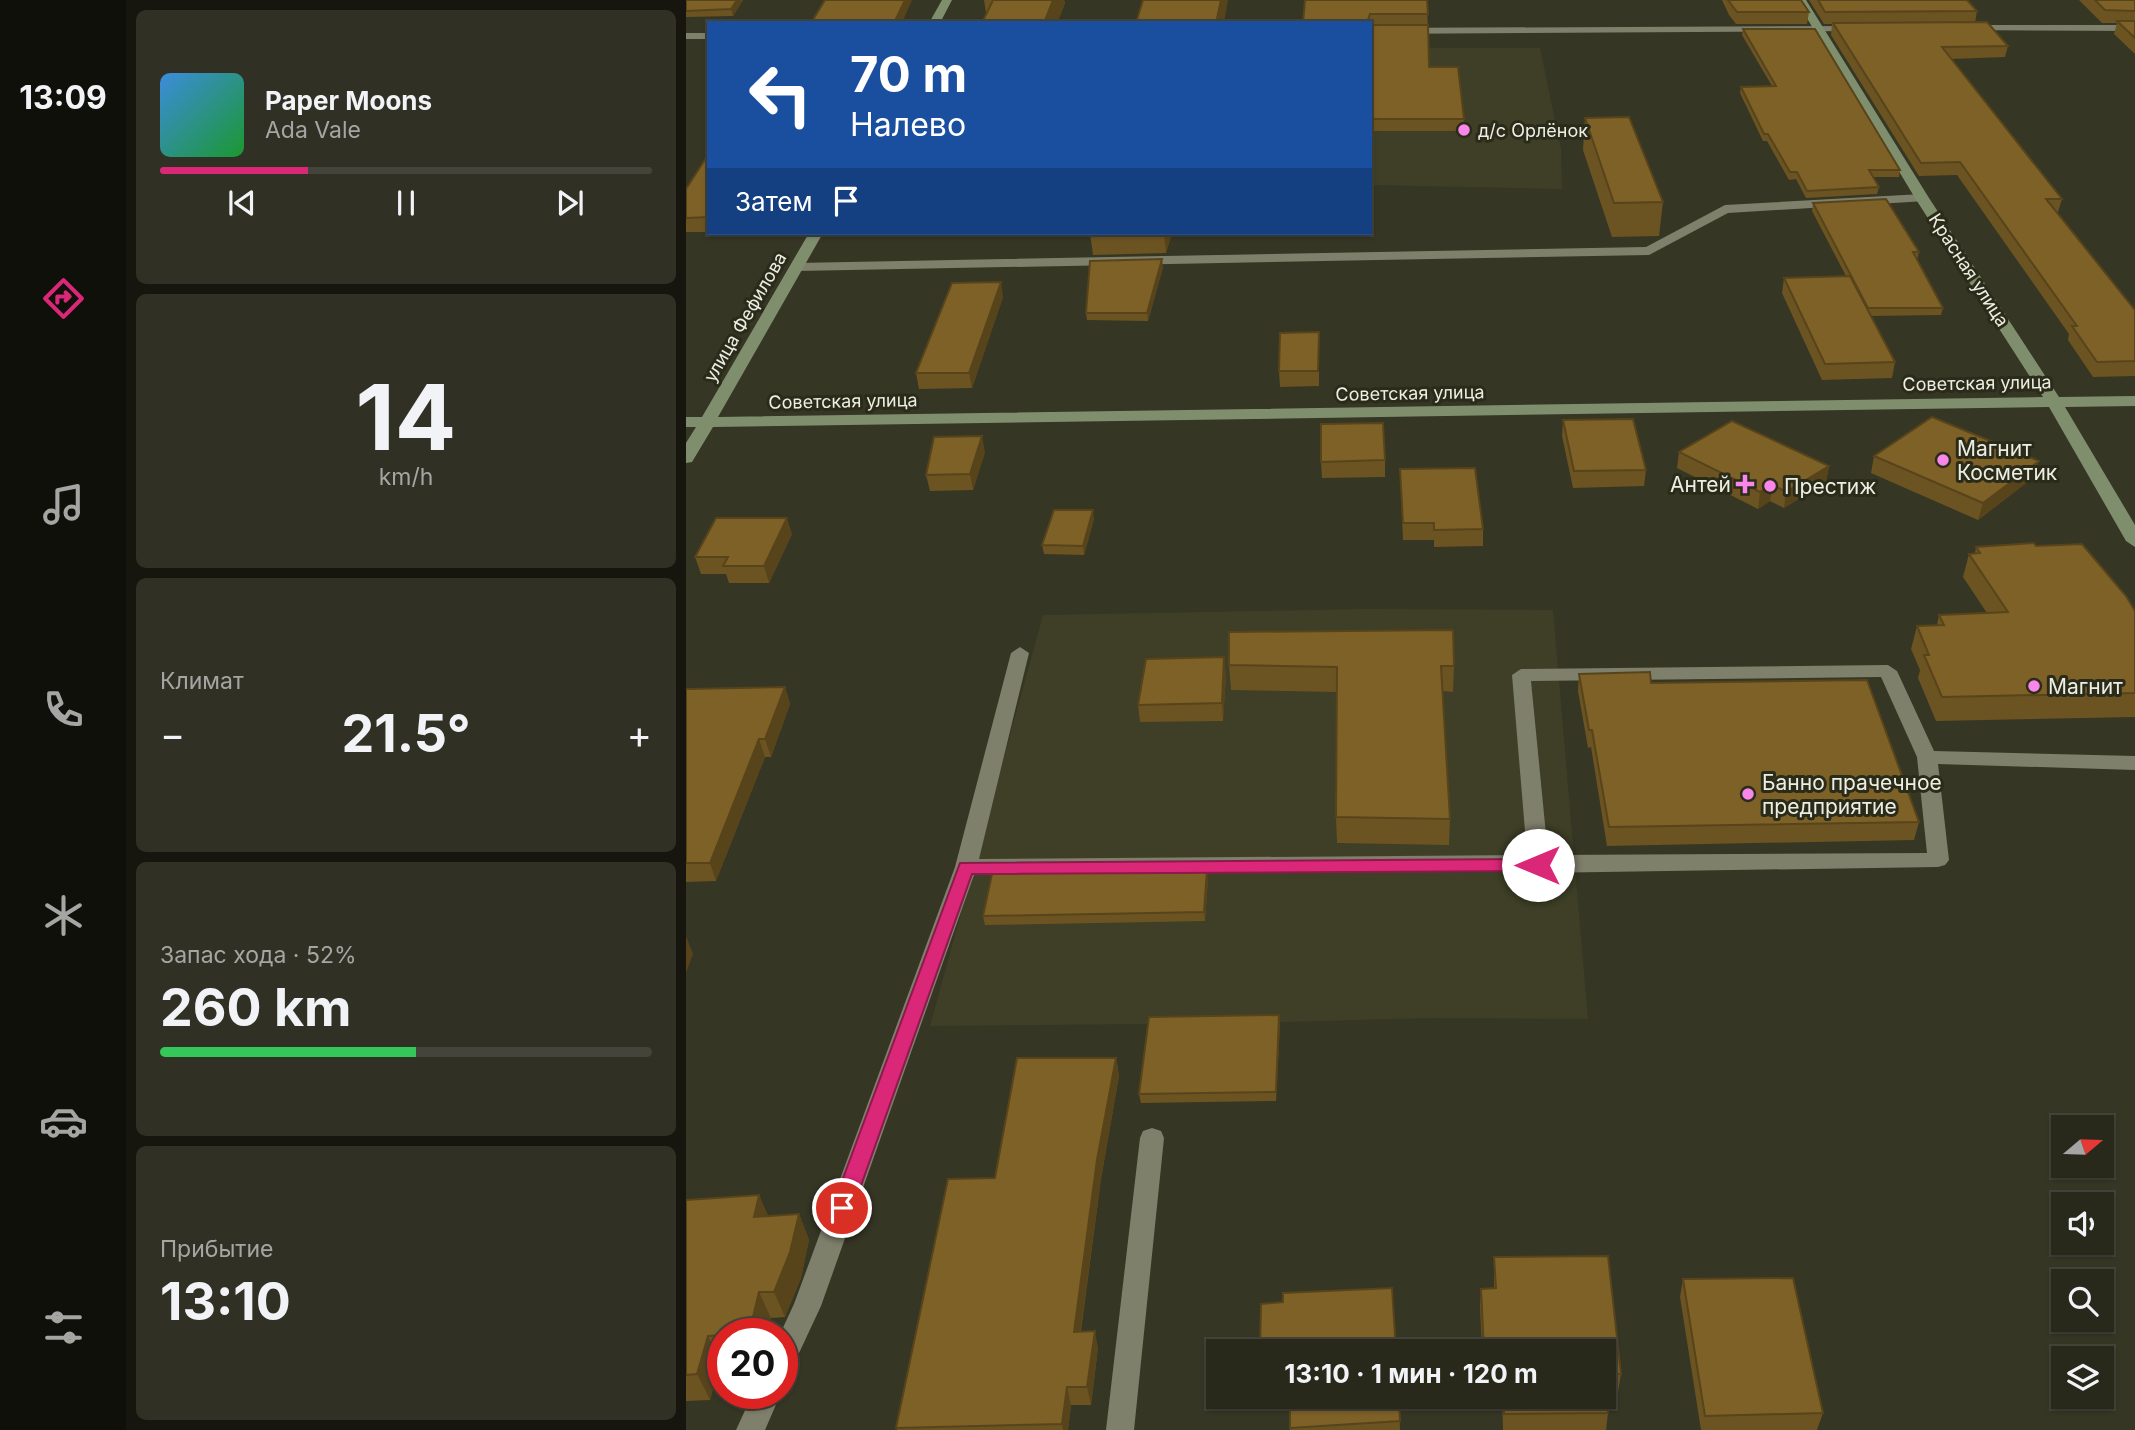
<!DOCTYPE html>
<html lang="ru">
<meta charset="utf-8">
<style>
:root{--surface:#28281b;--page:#303024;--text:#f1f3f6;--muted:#a5a6a3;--line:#44443a;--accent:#db2777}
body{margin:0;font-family:Inter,sans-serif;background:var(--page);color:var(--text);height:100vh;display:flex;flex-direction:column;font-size:26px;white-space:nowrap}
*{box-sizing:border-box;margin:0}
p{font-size:23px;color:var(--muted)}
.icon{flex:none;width:38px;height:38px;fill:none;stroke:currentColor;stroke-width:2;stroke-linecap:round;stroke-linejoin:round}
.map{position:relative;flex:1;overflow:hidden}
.sheet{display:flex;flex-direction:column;gap:10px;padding:10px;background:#16160f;width:560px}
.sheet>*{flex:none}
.guide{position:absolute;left:21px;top:21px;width:665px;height:214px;border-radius:0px;box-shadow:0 2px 5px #0004,0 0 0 2px var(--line);background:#1a4fa0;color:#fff;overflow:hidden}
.needle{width:46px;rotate:71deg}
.fabs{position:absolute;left:1365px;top:1115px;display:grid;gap:14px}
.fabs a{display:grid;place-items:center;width:63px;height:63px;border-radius:0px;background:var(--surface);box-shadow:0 2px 5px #0004,0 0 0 2px var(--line);font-size:35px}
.speed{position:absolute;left:21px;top:1318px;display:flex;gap:14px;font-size:35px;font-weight:700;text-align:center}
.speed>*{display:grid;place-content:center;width:91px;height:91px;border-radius:50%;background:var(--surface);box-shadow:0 2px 5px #0004,0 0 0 2px var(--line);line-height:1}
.speed .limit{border:10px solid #d22;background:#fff;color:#111}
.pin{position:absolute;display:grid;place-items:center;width:60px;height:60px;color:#fff;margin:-30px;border:4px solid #fff;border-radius:50%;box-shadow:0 2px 7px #0007}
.me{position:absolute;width:77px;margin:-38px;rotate:270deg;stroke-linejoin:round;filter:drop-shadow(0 0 5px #0008)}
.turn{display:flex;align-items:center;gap:24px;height:147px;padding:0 28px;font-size:32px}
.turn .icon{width:91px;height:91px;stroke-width:2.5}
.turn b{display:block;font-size:49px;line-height:60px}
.then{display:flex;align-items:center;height:66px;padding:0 28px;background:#0003;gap:14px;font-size:26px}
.big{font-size:52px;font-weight:700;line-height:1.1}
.sheet .card{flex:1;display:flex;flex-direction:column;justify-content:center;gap:10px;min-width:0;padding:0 24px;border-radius:10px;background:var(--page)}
.sheet .dial{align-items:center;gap:0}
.dial b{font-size:91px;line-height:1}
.song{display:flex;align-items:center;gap:21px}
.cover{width:84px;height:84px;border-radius:10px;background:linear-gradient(135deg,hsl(210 70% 55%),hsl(130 70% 35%))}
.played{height:7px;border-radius:4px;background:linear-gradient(90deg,var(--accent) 30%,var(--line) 30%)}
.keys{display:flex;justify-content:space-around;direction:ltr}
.heat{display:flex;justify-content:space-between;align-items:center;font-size:38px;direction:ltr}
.charge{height:10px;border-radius:5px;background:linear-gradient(90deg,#34c759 52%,var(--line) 0)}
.trip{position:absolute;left:520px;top:1339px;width:410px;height:70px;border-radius:0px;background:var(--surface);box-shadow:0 2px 5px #0004,0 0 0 2px var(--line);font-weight:700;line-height:70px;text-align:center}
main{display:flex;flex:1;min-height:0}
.tabs{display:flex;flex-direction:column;width:126px;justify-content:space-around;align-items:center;background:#10100b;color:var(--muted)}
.tabs .icon{width:49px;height:49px}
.tabs .selected{color:var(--accent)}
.tabs b{font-size:32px;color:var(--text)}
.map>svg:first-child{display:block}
.built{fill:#3e3f26}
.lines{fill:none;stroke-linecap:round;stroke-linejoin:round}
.lane{fill:#7f806c;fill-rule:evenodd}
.street{fill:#7f806c;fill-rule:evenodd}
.secondary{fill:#7f8f6d;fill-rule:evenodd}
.wall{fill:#6c5322}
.shaded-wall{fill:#58441b}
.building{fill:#7e6127;stroke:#58441b;stroke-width:2}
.route{fill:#db2777;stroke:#8e194d;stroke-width:2}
.poi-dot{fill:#f987e9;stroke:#2b2b1a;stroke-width:2.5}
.labels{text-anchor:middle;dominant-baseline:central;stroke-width:6;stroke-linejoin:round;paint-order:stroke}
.far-poi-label{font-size:18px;fill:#edeee3;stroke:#2b2b1a;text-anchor:start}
.far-street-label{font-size:18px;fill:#edeee3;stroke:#2b2b1a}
.poi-label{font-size:21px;fill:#edeee3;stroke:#2b2b1a;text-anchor:start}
</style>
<main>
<nav class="tabs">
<b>13:09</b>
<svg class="icon selected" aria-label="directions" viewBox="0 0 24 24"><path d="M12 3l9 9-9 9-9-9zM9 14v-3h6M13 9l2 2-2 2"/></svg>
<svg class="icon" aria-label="music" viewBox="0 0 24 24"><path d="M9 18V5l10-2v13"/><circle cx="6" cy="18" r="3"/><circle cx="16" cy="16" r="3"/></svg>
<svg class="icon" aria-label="phone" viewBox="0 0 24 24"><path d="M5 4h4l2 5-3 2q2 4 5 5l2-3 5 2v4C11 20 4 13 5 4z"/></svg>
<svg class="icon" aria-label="climate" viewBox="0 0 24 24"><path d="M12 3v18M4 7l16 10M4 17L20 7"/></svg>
<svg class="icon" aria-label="car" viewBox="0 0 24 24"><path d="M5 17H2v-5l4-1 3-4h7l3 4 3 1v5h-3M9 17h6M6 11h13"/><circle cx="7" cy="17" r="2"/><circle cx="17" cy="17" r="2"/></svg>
<svg class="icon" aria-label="filters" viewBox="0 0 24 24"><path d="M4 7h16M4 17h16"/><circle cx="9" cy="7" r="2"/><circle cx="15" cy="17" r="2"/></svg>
</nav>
<section class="sheet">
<div class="card">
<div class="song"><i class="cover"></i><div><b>Paper Moons</b><p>Ada Vale</p></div></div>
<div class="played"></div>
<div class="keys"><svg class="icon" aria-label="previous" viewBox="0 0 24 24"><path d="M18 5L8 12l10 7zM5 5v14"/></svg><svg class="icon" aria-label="pause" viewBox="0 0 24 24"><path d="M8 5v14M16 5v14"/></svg><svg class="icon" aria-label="next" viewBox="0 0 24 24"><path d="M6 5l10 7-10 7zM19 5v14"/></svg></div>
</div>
<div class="card dial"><b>14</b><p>km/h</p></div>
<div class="card"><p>Климат</p>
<div class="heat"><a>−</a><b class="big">21.5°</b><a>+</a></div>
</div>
<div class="card"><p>Запас хода · 52%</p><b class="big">260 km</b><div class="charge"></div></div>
<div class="card"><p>Прибытие</p><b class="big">13:10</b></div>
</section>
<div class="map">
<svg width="1449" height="1430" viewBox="0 0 1449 1430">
<rect width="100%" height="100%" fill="#353624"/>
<path class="built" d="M684 48H854L875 149 876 189 684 185Z
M681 609 867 610 902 1019 743 1018 564 1023 244 1026 357 615Z"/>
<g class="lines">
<path class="lane" d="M1236 194 1240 195V201L1042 213 963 255 111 271 104 267 111 263 960 247 1039 205Z
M334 647 343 653 293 859 841 855 826 675 835 669 1202 665 1211 671 1248 751 1449 756V770L1252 764 1263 860 1259 865 1252 867 852 873 845 870 288 875 135 1306 106 1368 96 1372V1334H94L108 1304 269 867 325 653ZM1195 677 1231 757 1241 853 862 855 845 681Z
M466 1128 475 1131 478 1138 448 1430H420L454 1138 457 1131Z
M67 1393H95L79 1430H50Z"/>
<path class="street" d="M1280 25H1449V31L1276 30V26Z
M1178 26V30L1174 31 684 34V28Z
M0 33H23V39H0Z"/>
<path class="secondary" d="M256 0H266L254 23H243Z
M1110 0H1120L1243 198 1373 397 1449 396V406L1379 407 1449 525V547L1440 541 1363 407 27 427 6 462 0 463V443L10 427H0V417H16L123 233H137L32 417 1357 397 1229 198Z"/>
</g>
<path class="wall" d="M0 0H57L47 16 0 17Z
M298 0H378L379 3 371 23H296L300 13Z
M741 0 743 67 778 119 777 131H684V23H617Z
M1036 0H1115L1123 12 1121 24H1050L1043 15Z
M1123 0H1281L1291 11 1289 23 1322 46 1319 57 1265 59 1376 199 1372 212H1371L1449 310V376L1407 377 1382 340 1383 334 1271 175 1233 176 1145 35 1146 24H1138Z
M1393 0H1449V54L1428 34 1431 23H1416Z
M1057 29 1214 170 1213 177H1187L1193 187 1191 194 1120 198 1110 179 1103 180 1081 141H1077L1054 93 1055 87 1086 86 1056 35Z
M899 118 977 202 973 236 926 237 897 150Z
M23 155V232H0V189Z
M1127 203 1233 252 1231 260 1257 308 1255 315 1185 316 1209 362 1206 378 1136 380 1096 293 1098 278 1160 276 1126 211Z
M404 233H486L480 253 407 255Z
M477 267 462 321 401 320 400 313Z
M317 297 286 388 233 389 230 373Z
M633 347V386L594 387 593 371Z
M877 420 960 470 958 486 887 488 876 436Z
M299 452 287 490 244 491 240 475Z
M993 452 1143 466 1140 482 1098 508 1084 501 1072 509 991 468Z
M1188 456 1348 477 1292 520 1185 473Z
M699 460V477L636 478 635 462Z
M714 469 797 529V546L748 547V540H717Z
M408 519 398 555 358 554 356 545Z
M106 534 83 583H43L40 574H15L9 557Z
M1350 546 1449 611V717L1250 721 1232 678 1234 670 1225 649 1231 626 1251 625 1253 615 1301 613 1277 577 1283 554 1289 553 1290 547Z
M543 665 768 666 767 692 757 691 764 819 763 845 651 843 650 817 651 692 545 690Z
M893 674 965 683 1233 822 1228 840 921 846 905 747 902 748 892 691Z
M540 675 537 721 454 722 452 705Z
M99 687 104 704 85 757H79L30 881 0 882V689Z
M522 878 519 921 299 925 297 916Z
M594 1024 590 1101 455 1103 453 1094Z
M430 1058 433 1076 415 1179 395 1331 412 1348 405 1405H385L382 1430H211L210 1428 309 1178Z
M73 1195 82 1216 113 1214 123 1240 115 1278 99 1317 85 1318 37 1334V1361L34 1362 24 1400 0 1401V1200Z
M922 1256 935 1374 932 1392H920L922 1413 920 1430H817L816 1396H917V1351H796L794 1306 795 1289 808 1288V1257Z
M997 1279 1137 1413 1131 1430H1015L994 1297Z
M604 1396H713L714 1430H604Z"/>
<path class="shaded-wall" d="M51 0H57L47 16 45 9Z
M219 0H226L216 23H208Z
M366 0H378L379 3 371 23H358Z
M535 0H542L538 23H530Z
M478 233H486L480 253Z
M476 259 477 267 462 321 461 313Z
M315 282 317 297 286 388 283 373Z
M296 436 299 452 287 490 284 474Z
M1353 461 1348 477 1292 520 1297 503Z
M1143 466 1140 482 1098 508 1100 492Z
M1087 485 1084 501 1072 509 1074 492Z
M407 510 408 519 398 555 397 546Z
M101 518 106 534 83 583 78 566Z
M538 657 540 675 537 721 536 703Z
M99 687 104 704 85 757 79 739Z
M73 739 79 757 30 881 24 863Z
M521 869 522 878 519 921 518 912Z
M0 936 7 954 0 973Z
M593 1015 594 1024 590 1101V1092Z
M430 1058 433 1076 415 1179 392 1349 388 1332 411 1160Z
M73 1195 84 1221 68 1217Z
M113 1214 123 1240 115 1278 99 1317 88 1292Z
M73 1292 85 1318 81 1334H63Z
M409 1331 412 1348 405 1405 401 1387Z
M22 1336 34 1362 24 1400 11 1374Z
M381 1387 385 1405 382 1430H377L376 1424Z"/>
<path class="building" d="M0 0H51L45 9 0 11Z
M139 0H219L208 23H125Z
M307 0H367L358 23H296Z
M457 0H535L530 23H450Z
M619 0H741L742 14H684L681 23H617Z
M1042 0H1115L1123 12H1051Z
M1132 0H1281L1291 11 1139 12Z
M1409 0H1449V11L1419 10Z
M1431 21H1449V38Z
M1301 22 1322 46 1256 47 1376 199H1360L1449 310V361L1411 362 1386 326H1391L1274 162 1235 163 1147 23Z
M684 25H742L743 67H772L778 119H684Z
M1057 29H1129L1214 170H1183L1193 187 1121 191 1111 172H1104L1082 134H1078L1055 87 1090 86Z
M943 117 977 202 928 203 899 118Z
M22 155H23V217L0 218V189Z
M1200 199 1233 252H1227L1257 308H1182L1127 203Z
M476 259 461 313H400L404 261Z
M1164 276 1209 362 1139 364 1098 278Z
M315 282 283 373H230L266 283Z
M633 332 632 371H593L594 333Z
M1246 417 1353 461 1297 503 1188 456Z
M947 419 960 470 888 471 877 420Z
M1046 421 1143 466 1100 492 1087 485 1074 492 993 452Z
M697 423 699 460 635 462V424Z
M296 436 284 474 240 475 248 437Z
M789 468 797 529 748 530V523H717L714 469Z
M368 510H407L397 546 356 545Z
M30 518H101L78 566H37L42 557H9Z
M1348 543 1350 546 1396 544 1440 596 1449 611V693L1256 697 1238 655H1243L1231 626 1258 625 1253 615 1322 612 1283 554 1294 553 1290 547Z
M767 630 768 666H755L764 819 650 817 651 667 543 665V632Z
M538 657 536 703 452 705 460 659Z
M964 672 965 683 1181 680 1233 822 923 827 906 730H903L893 674Z
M99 687 79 739H73L24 863H0V689Z
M521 869 518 912 297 916 306 874Z
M593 1015 590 1092 453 1094 463 1017Z
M331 1058H430L411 1160 388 1332 409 1331 401 1387H381L376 1424 210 1428 262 1179 309 1178Z
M73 1195 68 1217 113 1214 104 1252 88 1292H73L63 1333 37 1334V1335L22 1336 11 1374 0 1375V1200Z
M922 1256 935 1374H918L922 1413 818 1414V1396H917V1351H798L795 1289 810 1288 808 1257Z
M1107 1278 1137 1413 1019 1416 997 1279Z
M706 1288 710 1351H574L575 1304 597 1302V1293Z
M604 1396H713L714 1421 604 1428Z"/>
<path class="route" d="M852 859 858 860 861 865 858 869 852 871 286 874 167 1208 164 1214 156 1217 149 1214 146 1208 274 863Z"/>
<g class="poi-dot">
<circle cx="778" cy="130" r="7"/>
<circle cx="1257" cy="460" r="7"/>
<path d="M1055.5 473.5h7v7h7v7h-7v7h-7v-7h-7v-7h7z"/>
<circle cx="1084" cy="486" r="7"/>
<circle cx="1348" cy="686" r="7"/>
<circle cx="1062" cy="794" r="7"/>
</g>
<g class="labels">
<g class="far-poi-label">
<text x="792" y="130">д/с Орлёнок</text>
</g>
<g class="far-street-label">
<text transform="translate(1283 270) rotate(57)">Красная улица</text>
<text transform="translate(59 317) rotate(-60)">улица Фефилова</text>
<text transform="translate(1291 383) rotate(-1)">Советская улица</text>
<text transform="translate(724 393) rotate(-1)">Советская улица</text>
<text transform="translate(157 401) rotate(-1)">Советская улица</text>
</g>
<g class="poi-label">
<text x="1271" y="448">Магнит<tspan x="1271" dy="24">Косметик</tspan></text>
<text x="1045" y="484" text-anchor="end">Антей</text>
<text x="1098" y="486">Престиж</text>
<text x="1362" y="686">Магнит</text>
<text x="1076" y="782">Банно прачечное<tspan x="1076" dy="24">предприятие</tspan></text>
</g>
</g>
</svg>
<div class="fabs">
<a><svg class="needle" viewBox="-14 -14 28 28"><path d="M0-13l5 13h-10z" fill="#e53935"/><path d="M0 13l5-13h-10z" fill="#a5a6a3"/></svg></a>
<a><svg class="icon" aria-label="sound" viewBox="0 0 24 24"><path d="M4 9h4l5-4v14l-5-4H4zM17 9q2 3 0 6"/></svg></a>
<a><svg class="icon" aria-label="search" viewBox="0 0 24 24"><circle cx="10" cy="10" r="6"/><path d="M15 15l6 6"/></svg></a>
<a><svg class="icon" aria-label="layers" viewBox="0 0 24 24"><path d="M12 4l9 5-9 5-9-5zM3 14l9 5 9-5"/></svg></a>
</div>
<div class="speed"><div class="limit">20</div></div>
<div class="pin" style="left:156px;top:1208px;background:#d93025"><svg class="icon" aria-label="arrive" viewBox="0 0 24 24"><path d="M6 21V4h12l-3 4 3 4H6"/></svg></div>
<svg class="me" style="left:852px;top:865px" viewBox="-20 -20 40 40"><circle r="19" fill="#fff"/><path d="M0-13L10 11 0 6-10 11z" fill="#db2777"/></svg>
<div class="trip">13:10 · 1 мин · 120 m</div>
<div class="guide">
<div class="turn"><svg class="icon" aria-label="left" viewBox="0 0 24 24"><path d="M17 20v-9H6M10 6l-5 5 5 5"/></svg><div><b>70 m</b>Налево</div></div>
<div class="then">Затем<svg class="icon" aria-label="arrive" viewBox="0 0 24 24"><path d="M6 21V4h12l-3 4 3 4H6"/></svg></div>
</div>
</div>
</main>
